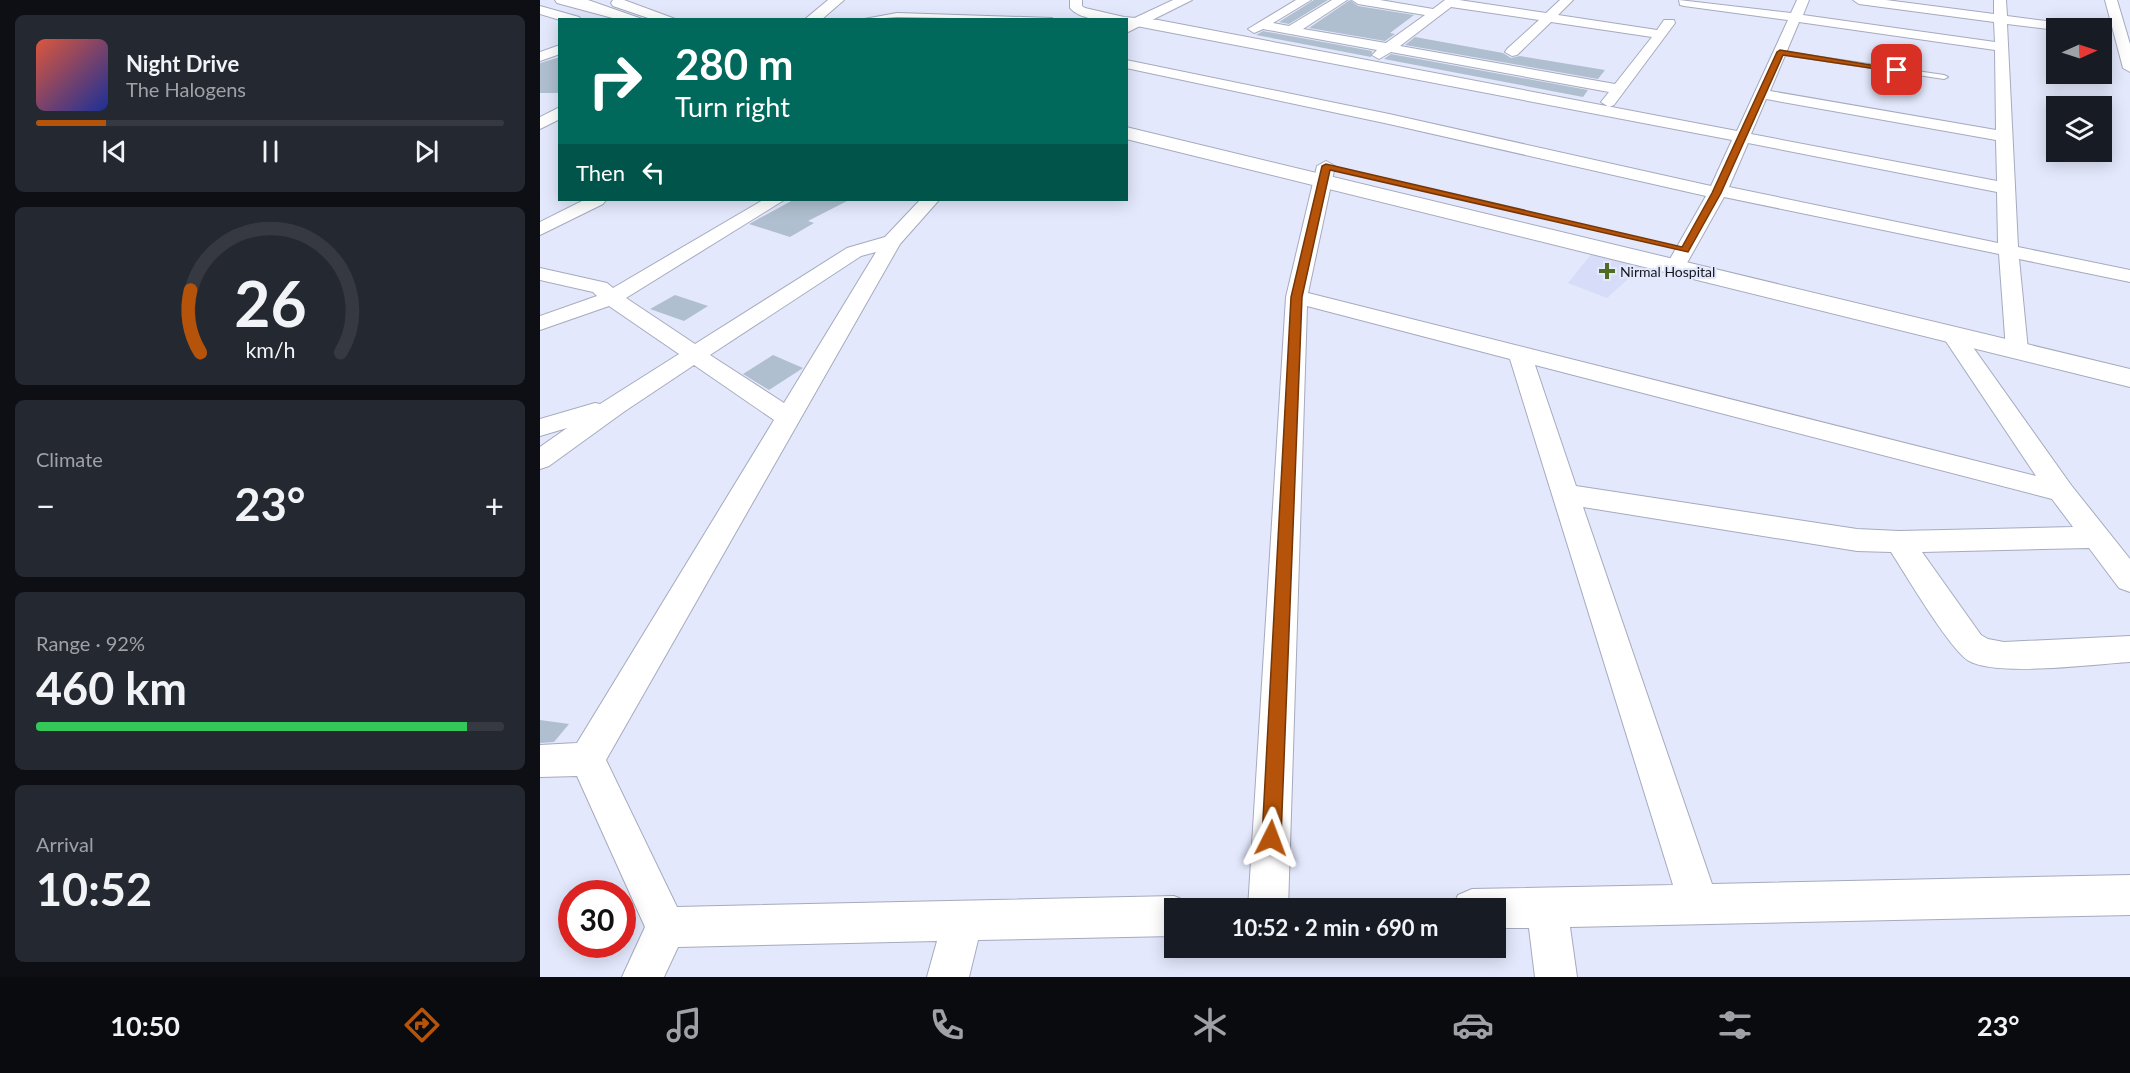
<!DOCTYPE html>
<meta charset="utf-8">
<style>
:root{--surface:#171b24;--page:#242831;--text:#f1f3f6;--muted:#9ea1a6;--line:#363941;--accent:#b45309}
body{margin:0;font-family:Lato,sans-serif;background:var(--page);color:var(--text);height:100vh;display:flex;flex-direction:column;font-size:22px;white-space:nowrap}
*{box-sizing:border-box;margin:0}
p{font-size:20px;color:var(--muted)}
.icon{flex:none;width:33px;height:33px;fill:none;stroke:currentColor;stroke-width:2;stroke-linecap:round;stroke-linejoin:round}
.map{position:relative;flex:1;overflow:hidden}
.drawer{display:flex;flex-direction:column;gap:15px;padding:15px;background:#0d0f14;width:540px}
.drawer>*{flex:none}
.top-card{position:absolute;left:18px;top:18px;width:570px;height:183px;border-radius:0px;box-shadow:0 3px 15px #0003;background:#00695c;color:#fff;overflow:hidden}
.needle{width:39px;rotate:87deg}
.tools{position:absolute;left:1506px;top:18px;display:grid;gap:12px}
.tools a{display:grid;place-items:center;width:66px;height:66px;border-radius:0px;background:var(--surface);box-shadow:0 3px 15px #0003;font-size:30px}
.speed{position:absolute;left:18px;top:880px;display:flex;gap:12px;font-size:30px;font-weight:700;text-align:center}
.speed>*{display:grid;place-content:center;width:78px;height:78px;border-radius:50%;background:var(--surface);box-shadow:0 3px 15px #0003;line-height:1}
.speed .limit{border:9px solid #d22;background:#fff;color:#111}
.pin{position:absolute;display:grid;place-items:center;width:51px;height:51px;color:#fff;margin:-26px;border-radius:12px;box-shadow:0 3px 9px #0006}
.me{position:absolute;width:66px;margin:-33px;rotate:3deg;stroke-linejoin:round;filter:drop-shadow(0 0 4px #0008)}
.turn{display:flex;align-items:center;gap:21px;height:126px;padding:0 18px;font-size:27px}
.turn .icon{width:78px;height:78px;stroke-width:2.5}
.turn b{display:block;font-size:42px;line-height:51px}
.then{display:flex;align-items:center;height:57px;padding:0 18px;background:#0003;gap:12px;font-size:22px}
.big{font-size:45px;font-weight:700;line-height:1.1}
.drawer .card{flex:1;display:flex;flex-direction:column;justify-content:center;gap:9px;min-width:0;padding:0 21px;border-radius:9px;background:var(--page)}
.drawer .dial{align-items:center;gap:0}
.dial svg{height:156px;overflow:visible;fill:none;stroke:var(--line);stroke-width:7;stroke-linecap:round;text-anchor:middle}
.dial text{fill:var(--text);stroke:none}
.song{display:flex;align-items:center;gap:18px}
.cover{width:72px;height:72px;border-radius:9px;background:linear-gradient(135deg,hsl(10 70% 55%),hsl(230 70% 35%))}
.played{height:6px;border-radius:3px;background:linear-gradient(90deg,var(--accent) 15%,var(--line) 15%)}
.keys{display:flex;justify-content:space-around;direction:ltr}
.heat{display:flex;justify-content:space-between;align-items:center;font-size:33px;direction:ltr}
.charge{height:9px;border-radius:4px;background:linear-gradient(90deg,#34c759 92%,var(--line) 0)}
.trip{position:absolute;left:624px;top:898px;width:342px;height:60px;border-radius:0px;background:var(--surface);box-shadow:0 3px 15px #0003;font-weight:700;line-height:60px;text-align:center}
.menu{display:flex;height:96px;justify-content:space-around;align-items:center;background:#090b0e;color:var(--muted)}
.menu .icon{width:42px;height:42px}
.menu .on{color:var(--accent)}
.menu b{font-size:27px;color:var(--text)}
main{display:flex;flex:1;min-height:0}
.map>svg:first-child{display:block}
.built{fill:#d7ddf9}
.building{fill:#afbfcf}
.lines{fill:none;stroke-linecap:round;stroke-linejoin:round}
.lane-casing{stroke:#a6aabe;stroke-width:2}
.street-casing{stroke:#a6aabe;stroke-width:2}
.secondary-casing{stroke:#a6aabe;stroke-width:2}
.lane{fill:#fff;fill-rule:evenodd}
.street{fill:#fff;fill-rule:evenodd}
.secondary{fill:#fff;fill-rule:evenodd}
.route{fill:#b45309;stroke:#753606;stroke-width:1.5}
.poi-dot{fill:#4f6c20;stroke:#e3e8fc;stroke-width:2}
.labels{text-anchor:middle;dominant-baseline:central;stroke-width:4.5;stroke-linejoin:round;paint-order:stroke}
.far-poi-label{font-size:14px;fill:#16171f;stroke:#e3e8fc;text-anchor:start}
</style>
<main>
<section class="drawer">
<div class="card">
<div class="song"><i class="cover"></i><div><b>Night Drive</b><p>The Halogens</p></div></div>
<div class="played"></div>
<div class="keys"><svg class="icon" aria-label="previous" viewBox="0 0 24 24"><path d="M18 5L8 12l10 7zM5 5v14"/></svg><svg class="icon" aria-label="pause" viewBox="0 0 24 24"><path d="M8 5v14M16 5v14"/></svg><svg class="icon" aria-label="next" viewBox="0 0 24 24"><path d="M6 5l10 7-10 7zM19 5v14"/></svg></div>
</div>
<div class="card dial"><svg viewBox="0 0 100 80">
<path d="M14 69A42 42 0 1 1 86 69"/>
<path d="M14 69A42 42 0 0 1 9 37" stroke="#b45309"/>
<text x="50" y="56" font-size="32" font-weight="700">26</text>
<text x="50" y="72" font-size="11">km/h</text>
</svg></div>
<div class="card"><p>Climate</p>
<div class="heat"><a>−</a><b class="big">23°</b><a>+</a></div>
</div>
<div class="card"><p>Range · 92%</p><b class="big">460 km</b><div class="charge"></div></div>
<div class="card"><p>Arrival</p><b class="big">10:52</b></div>
</section>
<div class="map">
<svg width="1590" height="977" viewBox="0 0 1590 977">
<rect width="100%" height="100%" fill="#e3e8fc"/>
<path class="built" d="M1057 247 1109 260 1067 298 1028 283Z"/>
<path class="building" d="M774 0H788L749 24 739 22Z
M810 0 818 6 874 15 850 33 855 34 845 41 769 28Z
M723 31 832 51 831 57 716 35Z
M875 37 963 53 971 58 980 56 1065 70 1058 79 865 45Z
M851 54 1048 90 1043 97 844 59Z
M20 57V93H0V63Z
M253 200H309L268 221 274 223 250 237 209 224Z
M135 295 168 306 144 321 110 309Z
M233 355 263 368 229 390 203 374Z
M0 720 29 724 14 742 0 743Z"/>
<g class="lines">
<defs>
<path id="lane" d="M357 13 512 18 515 20 357 17 319 20Z
M1240 51 1404 75 1408 77 1404 79 1238 54Z"/>
<path id="street" d="M530 0H542V6L545 8 584 17 618 20 1197 131 1248 20 1144 6 1140 5 1139 0 1251 13 1257 0H1269L1263 15 1455 42 1454 22 1319 4 1313 0H1346L1454 14V0H1466L1467 16 1529 24 1535 28 1516 30 1467 24 1478 247 1590 270V282L1479 259 1488 350 1485 355H1469L1466 350 1459 254 1184 197 1143 270H1129L1126 266 1166 196 849 124 586 68V60L849 114 1171 186 1192 140 586 24V20C569 20 543 22 530 8ZM1259 22 1455 50 1456 130 1230 91ZM1226 99 1456 140 1457 181 1211 134ZM1208 143 1457 192 1458 243 1189 187Z
M756 0H771L733 23 749 26 792 0H807L763 29 846 43 885 15 818 4 812 0H840L893 9 905 0H919L1006 13 1020 0H1033L1018 15 1117 30 1124 20H1134L1135 23 1074 105 1069 107 1061 102 1069 92 851 52 839 59 832 55 837 50 723 29 714 33 708 29ZM911 7 999 20 967 49 965 52 972 56 977 55 1011 22 1112 37 1075 84 860 46Z
M1565 0H1577L1590 44V72L1583 68Z
M0 6 39 17 41 20H20L0 14Z
M20 45V54L0 61V52Z
M20 107V119L0 129V117Z
M786 161 795 166 768 293 1496 476 1401 334 1404 329H1420L1531 485 1590 559V592L1579 588 1549 548 1382 552 1441 635 1448 639 1464 642 1590 636V662C1554 664 1457 677 1429 661 1410 650 1366 575 1351 552L1317 551 1043 507 1172 884 1590 875V915L1030 927 1037 977H995L989 928H956V909H912L918 895 932 889 1133 885 970 359 767 306 748 909H708L746 297 777 166ZM995 365 1512 499 1533 527 1359 531 1317 529 1036 486Z
M44 200H66L63 204 0 235V222Z
M223 200H244L86 298 155 344 307 248 345 237 380 200H399L360 244 66 760 137 907 634 896 648 902 651 909H634V936L438 940 429 977H387L397 941 138 947 124 977H82L105 927 37 776 0 777V745L37 743 234 420 154 365 85 411 9 466 0 469V447L27 428 0 436V419L55 403 60 404 139 354 69 306 0 330V316L57 296 53 292 0 280V268L67 283 73 288ZM336 252 244 403 170 355 321 256Z"/>
<path id="secondary" d="M15 0H48L105 20H80L17 3Z
M73 0H84L138 20H114L73 6 71 3Z
M288 0H304L281 20H264Z
M633 0H652L586 33V22Z
M586 127 1590 369V387L586 139Z"/>
</defs>
<use href="#lane" class="lane-casing"/>
<use href="#street" class="street-casing"/>
<use href="#secondary" class="secondary-casing"/>
<use href="#lane" class="lane"/>
<use href="#street" class="street"/>
<use href="#secondary" class="secondary"/>
</g>
<path class="route" d="M1240 50 1361 70 1357 72 1243 55 1181 193 1148 252 790 170 762 297 741 838 738 845 731 848 724 845 722 838 751 297 782 166 786 164 1142 247 1172 193 1237 52Z"/>
<path class="poi-dot" d="M1064 262h6v6h6v6h-6v6h-6v-6h-6v-6h6z"/>
<g class="labels">
<g class="far-poi-label">
<text x="1080" y="271">Nirmal Hospital</text>
</g>
</g>
</svg>
<div class="tools">
<a><svg class="needle" viewBox="-14 -14 28 28"><path d="M0-13l5 13h-10z" fill="#e53935"/><path d="M0 13l5-13h-10z" fill="#9ea1a6"/></svg></a>
<a><svg class="icon" aria-label="layers" viewBox="0 0 24 24"><path d="M12 4l9 5-9 5-9-5zM3 14l9 5 9-5"/></svg></a>
</div>
<div class="speed"><div class="limit">30</div></div>
<div class="pin" style="left:1357px;top:70px;background:#d93025"><svg class="icon" aria-label="arrive" viewBox="0 0 24 24"><path d="M6 21V4h12l-3 4 3 4H6"/></svg></div>
<svg class="me" style="left:731px;top:838px" viewBox="-20 -20 40 40"><path d="M0-17L14 15 0 8-14 15z" fill="#b45309" stroke="#fff" stroke-width="4"/></svg>
<div class="trip">10:52 · 2 min · 690 m</div>
<div class="top-card">
<div class="turn"><svg class="icon" aria-label="right" viewBox="0 0 24 24"><path d="M7 20v-9h11M14 6l5 5-5 5"/></svg><div><b>280 m</b>Turn right</div></div>
<div class="then">Then<svg class="icon" aria-label="left" viewBox="0 0 24 24"><path d="M17 20v-9H6M10 6l-5 5 5 5"/></svg></div>
</div>
</div>
</main>
<nav class="menu">
<b>10:50</b>
<svg class="icon on" aria-label="directions" viewBox="0 0 24 24"><path d="M12 3l9 9-9 9-9-9zM9 14v-3h6M13 9l2 2-2 2"/></svg>
<svg class="icon" aria-label="music" viewBox="0 0 24 24"><path d="M9 18V5l10-2v13"/><circle cx="6" cy="18" r="3"/><circle cx="16" cy="16" r="3"/></svg>
<svg class="icon" aria-label="phone" viewBox="0 0 24 24"><path d="M5 4h4l2 5-3 2q2 4 5 5l2-3 5 2v4C11 20 4 13 5 4z"/></svg>
<svg class="icon" aria-label="climate" viewBox="0 0 24 24"><path d="M12 3v18M4 7l16 10M4 17L20 7"/></svg>
<svg class="icon" aria-label="car" viewBox="0 0 24 24"><path d="M5 17H2v-5l4-1 3-4h7l3 4 3 1v5h-3M9 17h6M6 11h13"/><circle cx="7" cy="17" r="2"/><circle cx="17" cy="17" r="2"/></svg>
<svg class="icon" aria-label="filters" viewBox="0 0 24 24"><path d="M4 7h16M4 17h16"/><circle cx="9" cy="7" r="2"/><circle cx="15" cy="17" r="2"/></svg>
<b>23°</b>
</nav>
